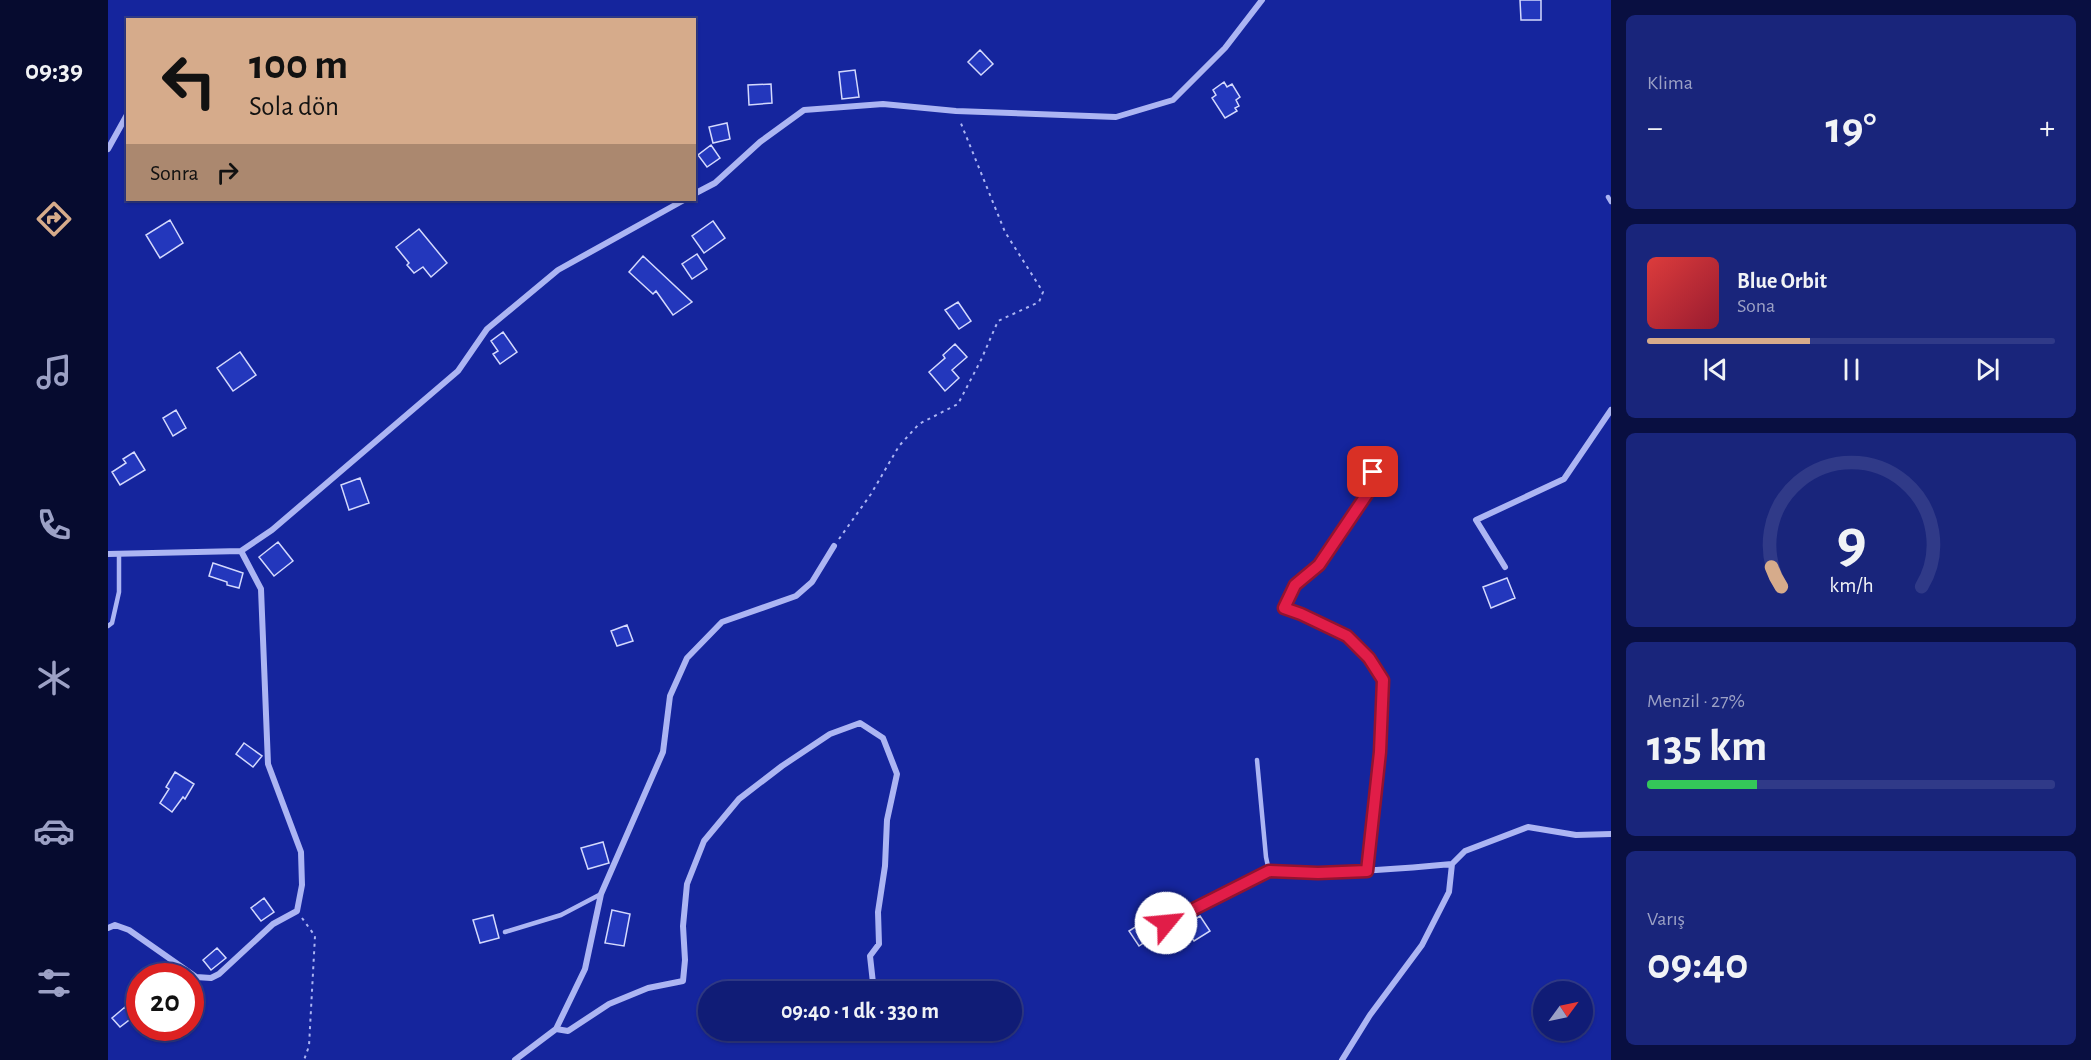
<!DOCTYPE html>
<html lang="tr">
<meta charset="utf-8">
<style>
:root{--surface:#101c76;--page:#19257b;--text:#f1f3f6;--muted:#9ca1c5;--line:#303a88;--accent:#d6ab8b}
body{margin:0;font-family:"Alegreya Sans",sans-serif;background:var(--page);color:var(--text);height:100vh;display:flex;flex-direction:column;font-size:22px;white-space:nowrap}
*{box-sizing:border-box;margin:0}
p{font-size:20px;color:var(--muted)}
.icon{flex:none;width:33px;height:33px;fill:none;stroke:currentColor;stroke-width:2;stroke-linecap:round;stroke-linejoin:round}
.map{position:relative;flex:1;overflow:hidden}
.panel{display:flex;flex-direction:column;gap:15px;padding:15px;background:#090f41;width:480px}
.panel>*{flex:none}
.top-card{position:absolute;left:18px;top:18px;width:570px;height:183px;border-radius:0px;box-shadow:0 2px 4px #0004,0 0 0 2px var(--line);background:#d6ab8b;color:#111;overflow:hidden}
.needle{width:39px;rotate:57deg}
.controls{position:absolute;left:1425px;top:981px;display:grid;gap:12px}
.controls a{display:grid;place-items:center;width:60px;height:60px;border-radius:50%;background:var(--surface);box-shadow:0 2px 4px #0004,0 0 0 2px var(--line);font-size:30px}
.speed{position:absolute;left:18px;top:963px;display:flex;gap:12px;font-size:30px;font-weight:700;text-align:center}
.speed>*{display:grid;place-content:center;width:78px;height:78px;border-radius:50%;background:var(--surface);box-shadow:0 2px 4px #0004,0 0 0 2px var(--line);line-height:1}
.speed .limit{border:9px solid #d22;background:#fff;color:#111}
.pin{position:absolute;display:grid;place-items:center;width:51px;height:51px;color:#fff;margin:-26px;border-radius:12px;box-shadow:0 3px 9px #0006}
.me{position:absolute;width:66px;margin:-33px;rotate:62deg;stroke-linejoin:round;filter:drop-shadow(0 0 4px #0008)}
.turn{display:flex;align-items:center;gap:21px;height:126px;padding:0 24px;font-size:27px}
.turn .icon{width:78px;height:78px;stroke-width:2.5}
.turn b{display:block;font-size:42px;line-height:51px}
.then{display:flex;align-items:center;height:57px;padding:0 24px;background:#0003;gap:12px;font-size:22px}
.big{font-size:45px;font-weight:700;line-height:1.1}
.panel .widget{flex:1;display:flex;flex-direction:column;justify-content:center;gap:9px;min-width:0;padding:0 21px;border-radius:9px;background:var(--page)}
.panel .dial{align-items:center;gap:0}
.dial svg{height:156px;overflow:visible;fill:none;stroke:var(--line);stroke-width:7;stroke-linecap:round;text-anchor:middle}
.dial text{fill:var(--text);stroke:none}
.song{display:flex;align-items:center;gap:18px}
.cover{width:72px;height:72px;border-radius:9px;background:linear-gradient(135deg,hsl(0 70% 55%),hsl(350 70% 35%))}
.played{height:6px;border-radius:3px;background:linear-gradient(90deg,var(--accent) 40%,var(--line) 40%)}
.keys{display:flex;justify-content:space-around;direction:ltr}
.heat{display:flex;justify-content:space-between;align-items:center;font-size:33px;direction:ltr}
.charge{height:9px;border-radius:4px;background:linear-gradient(90deg,#34c759 27%,var(--line) 0)}
.trip{position:absolute;left:590px;top:981px;width:324px;height:60px;border-radius:30px;background:var(--surface);box-shadow:0 2px 4px #0004,0 0 0 2px var(--line);font-weight:700;line-height:60px;text-align:center}
main{display:flex;flex:1;min-height:0}
.tab-bar{display:flex;flex-direction:column;width:108px;justify-content:space-around;align-items:center;background:#060b2f;color:var(--muted)}
.tab-bar .icon{width:42px;height:42px}
.tab-bar .on{color:var(--accent)}
.tab-bar b{font-size:27px;color:var(--text)}
.map>svg:first-child{display:block}
.building{fill:#2337bc;stroke:#d4d9fd;stroke-width:1.5}
.lines{fill:none;stroke-linecap:round;stroke-linejoin:round}
.path{stroke:#acb5f3;stroke-width:2;stroke-dasharray:3 4.5;stroke-linecap:butt}
.lane{stroke:#acb5f3;stroke-width:4.5}
.street{stroke:#acb5f3;stroke-width:6}
.route-casing{stroke:#92132f;stroke-width:15}
.route{stroke:#e11d48;stroke-width:10}
</style>
<main>
<nav class="tab-bar">
<b>09:39</b>
<svg class="icon on" aria-label="directions" viewBox="0 0 24 24"><path d="M12 3l9 9-9 9-9-9zM9 14v-3h6M13 9l2 2-2 2"/></svg>
<svg class="icon" aria-label="music" viewBox="0 0 24 24"><path d="M9 18V5l10-2v13"/><circle cx="6" cy="18" r="3"/><circle cx="16" cy="16" r="3"/></svg>
<svg class="icon" aria-label="phone" viewBox="0 0 24 24"><path d="M5 4h4l2 5-3 2q2 4 5 5l2-3 5 2v4C11 20 4 13 5 4z"/></svg>
<svg class="icon" aria-label="climate" viewBox="0 0 24 24"><path d="M12 3v18M4 7l16 10M4 17L20 7"/></svg>
<svg class="icon" aria-label="car" viewBox="0 0 24 24"><path d="M5 17H2v-5l4-1 3-4h7l3 4 3 1v5h-3M9 17h6M6 11h13"/><circle cx="7" cy="17" r="2"/><circle cx="17" cy="17" r="2"/></svg>
<svg class="icon" aria-label="filters" viewBox="0 0 24 24"><path d="M4 7h16M4 17h16"/><circle cx="9" cy="7" r="2"/><circle cx="15" cy="17" r="2"/></svg>
</nav>
<div class="map">
<svg width="1503" height="1060" viewBox="0 0 1503 1060">
<rect width="100%" height="100%" fill="#15259d"/>
<path class="building" d="M1412 0H1433V20H1413Z
M872 50 885 64 873 75 860 62Z
M747 70 751 97 734 99 731 72Z
M1116 82 1119 87 1124 84 1132 97 1128 100 1131 106 1127 108 1129 111 1117 118 1104 98 1108 95 1105 90Z
M663 84 664 103 641 105 640 85Z
M619 123 622 139 605 143 601 127Z
M603 145 612 158 599 167 590 155Z
M62 220 75 243 52 258 38 235Z
M605 221 617 238 596 253 584 236Z
M311 229 339 263 323 277 315 267 306 273 299 265 301 263 288 247Z
M589 254 599 269 584 279 574 264Z
M535 256 584 302 565 315 548 291 545 294 521 272Z
M850 302 863 321 851 329 837 310Z
M395 332 409 352 392 364 385 354 390 351 383 341Z
M847 344 859 357 844 370 851 378 837 391 821 372 837 358 835 355Z
M132 352 148 375 125 391 109 368Z
M68 410 78 428 65 436 55 418Z
M26 452 37 470 12 485 4 472 18 463 15 459Z
M252 478 261 503 241 510 233 485Z
M170 542 185 561 166 576 151 557Z
M105 563 135 573 131 588 119 585V582L101 576Z
M1399 578 1407 598 1383 608 1375 587Z
M519 625 525 641 509 646 503 631Z
M136 743 154 756 145 767 128 754Z
M67 772 86 784 77 799 75 797 64 812 52 803 61 789 58 787Z
M495 842 501 863 480 869 473 848Z
M156 898 166 912 153 921 143 908Z
M504 910 522 914 516 946 497 943Z
M385 915 391 938 372 943 365 920Z
M1046 915 1056 929 1031 946 1021 931Z
M1092 916 1102 931 1086 941 1076 926Z
M109 948 118 958 103 970 95 960Z
M17 1007 25 1017 12 1027 4 1018Z"/>
<g class="lines">
<path class="path" d="M731 539 763 494 791 446 811 424 850 404 873 360 890 321 931 302 935 292 897 232 852 121
M194 918 207 936 201 1046 196 1060"/>
<path class="lane" d="M1500 197 1503 202
M0 626 4 623 11 592V554
M1058 923 1161 871 1158 857 1149 760
M397 932 453 915 493 894"/>
<path class="street" d="M0 149 20 113
M586 194 607 183 652 142 696 110 775 104 848 111 1008 117 1065 100 1117 48 1154 0
M0 554 133 551 164 530 350 371 379 329 450 270 576 200
M1397 567 1368 520 1456 479 1503 410
M1161 871C1223 874 1283 870 1344 864
M1259 871 1272 752 1275 680 1261 658 1239 636 1193 614 1176 608 1187 585 1211 565 1259 494 1271 451
M0 928 7 925 21 930 88 977 103 978 111 974 165 924 189 911 194 885 193 852 160 764 153 589 133 551
M448 1029 460 1031 501 1004 540 988 575 981 577 960 575 926 579 884 596 841 631 799 674 766 722 734 752 723 775 738 789 774 779 820 777 866 770 912 771 944 762 956 765 983
M407 1060 448 1029 477 969 493 894 555 752 562 696 579 658 614 622 688 596 704 582 726 546
M1234 1060 1262 1015 1314 945 1341 892 1344 864 1357 851 1420 827 1468 835 1503 834"/>
</g>
<g class="lines">
<defs>
<path id="route" d="M1058 923 1161 871 1210 873 1259 871 1272 752 1275 680 1261 658 1239 636 1193 614 1176 608 1187 585 1211 565 1259 494 1265 472"/>
</defs>
<use href="#route" class="route-casing"/>
<use href="#route" class="route"/>
</g>
</svg>
<div class="controls">
<a><svg class="needle" viewBox="-14 -14 28 28"><path d="M0-13l5 13h-10z" fill="#e53935"/><path d="M0 13l5-13h-10z" fill="#9ca1c5"/></svg></a>
</div>
<div class="speed"><div class="limit">20</div></div>
<div class="pin" style="left:1265px;top:472px;background:#d93025"><svg class="icon" aria-label="arrive" viewBox="0 0 24 24"><path d="M6 21V4h12l-3 4 3 4H6"/></svg></div>
<svg class="me" style="left:1058px;top:923px" viewBox="-20 -20 40 40"><circle r="19" fill="#fff"/><path d="M0-13L10 11 0 6-10 11z" fill="#e11d48"/></svg>
<div class="trip">09:40 · 1 dk · 330 m</div>
<div class="top-card">
<div class="turn"><svg class="icon" aria-label="left" viewBox="0 0 24 24"><path d="M17 20v-9H6M10 6l-5 5 5 5"/></svg><div><b>100 m</b>Sola dön</div></div>
<div class="then">Sonra<svg class="icon" aria-label="right" viewBox="0 0 24 24"><path d="M7 20v-9h11M14 6l5 5-5 5"/></svg></div>
</div>
</div>
<section class="panel">
<div class="widget"><p>Klima</p>
<div class="heat"><a>−</a><b class="big">19°</b><a>+</a></div>
</div>
<div class="widget">
<div class="song"><i class="cover"></i><div><b>Blue Orbit</b><p>Sona</p></div></div>
<div class="played"></div>
<div class="keys"><svg class="icon" aria-label="previous" viewBox="0 0 24 24"><path d="M18 5L8 12l10 7zM5 5v14"/></svg><svg class="icon" aria-label="pause" viewBox="0 0 24 24"><path d="M8 5v14M16 5v14"/></svg><svg class="icon" aria-label="next" viewBox="0 0 24 24"><path d="M6 5l10 7-10 7zM19 5v14"/></svg></div>
</div>
<div class="widget dial"><svg viewBox="0 0 100 80">
<path d="M14 69A42 42 0 1 1 86 69"/>
<path d="M14 69A42 42 0 0 1 9 59" stroke="#d6ab8b"/>
<text x="50" y="56" font-size="32" font-weight="700">9</text>
<text x="50" y="72" font-size="11">km/h</text>
</svg></div>
<div class="widget"><p>Menzil · 27%</p><b class="big">135 km</b><div class="charge"></div></div>
<div class="widget"><p>Varış</p><b class="big">09:40</b></div>
</section>
</main>
